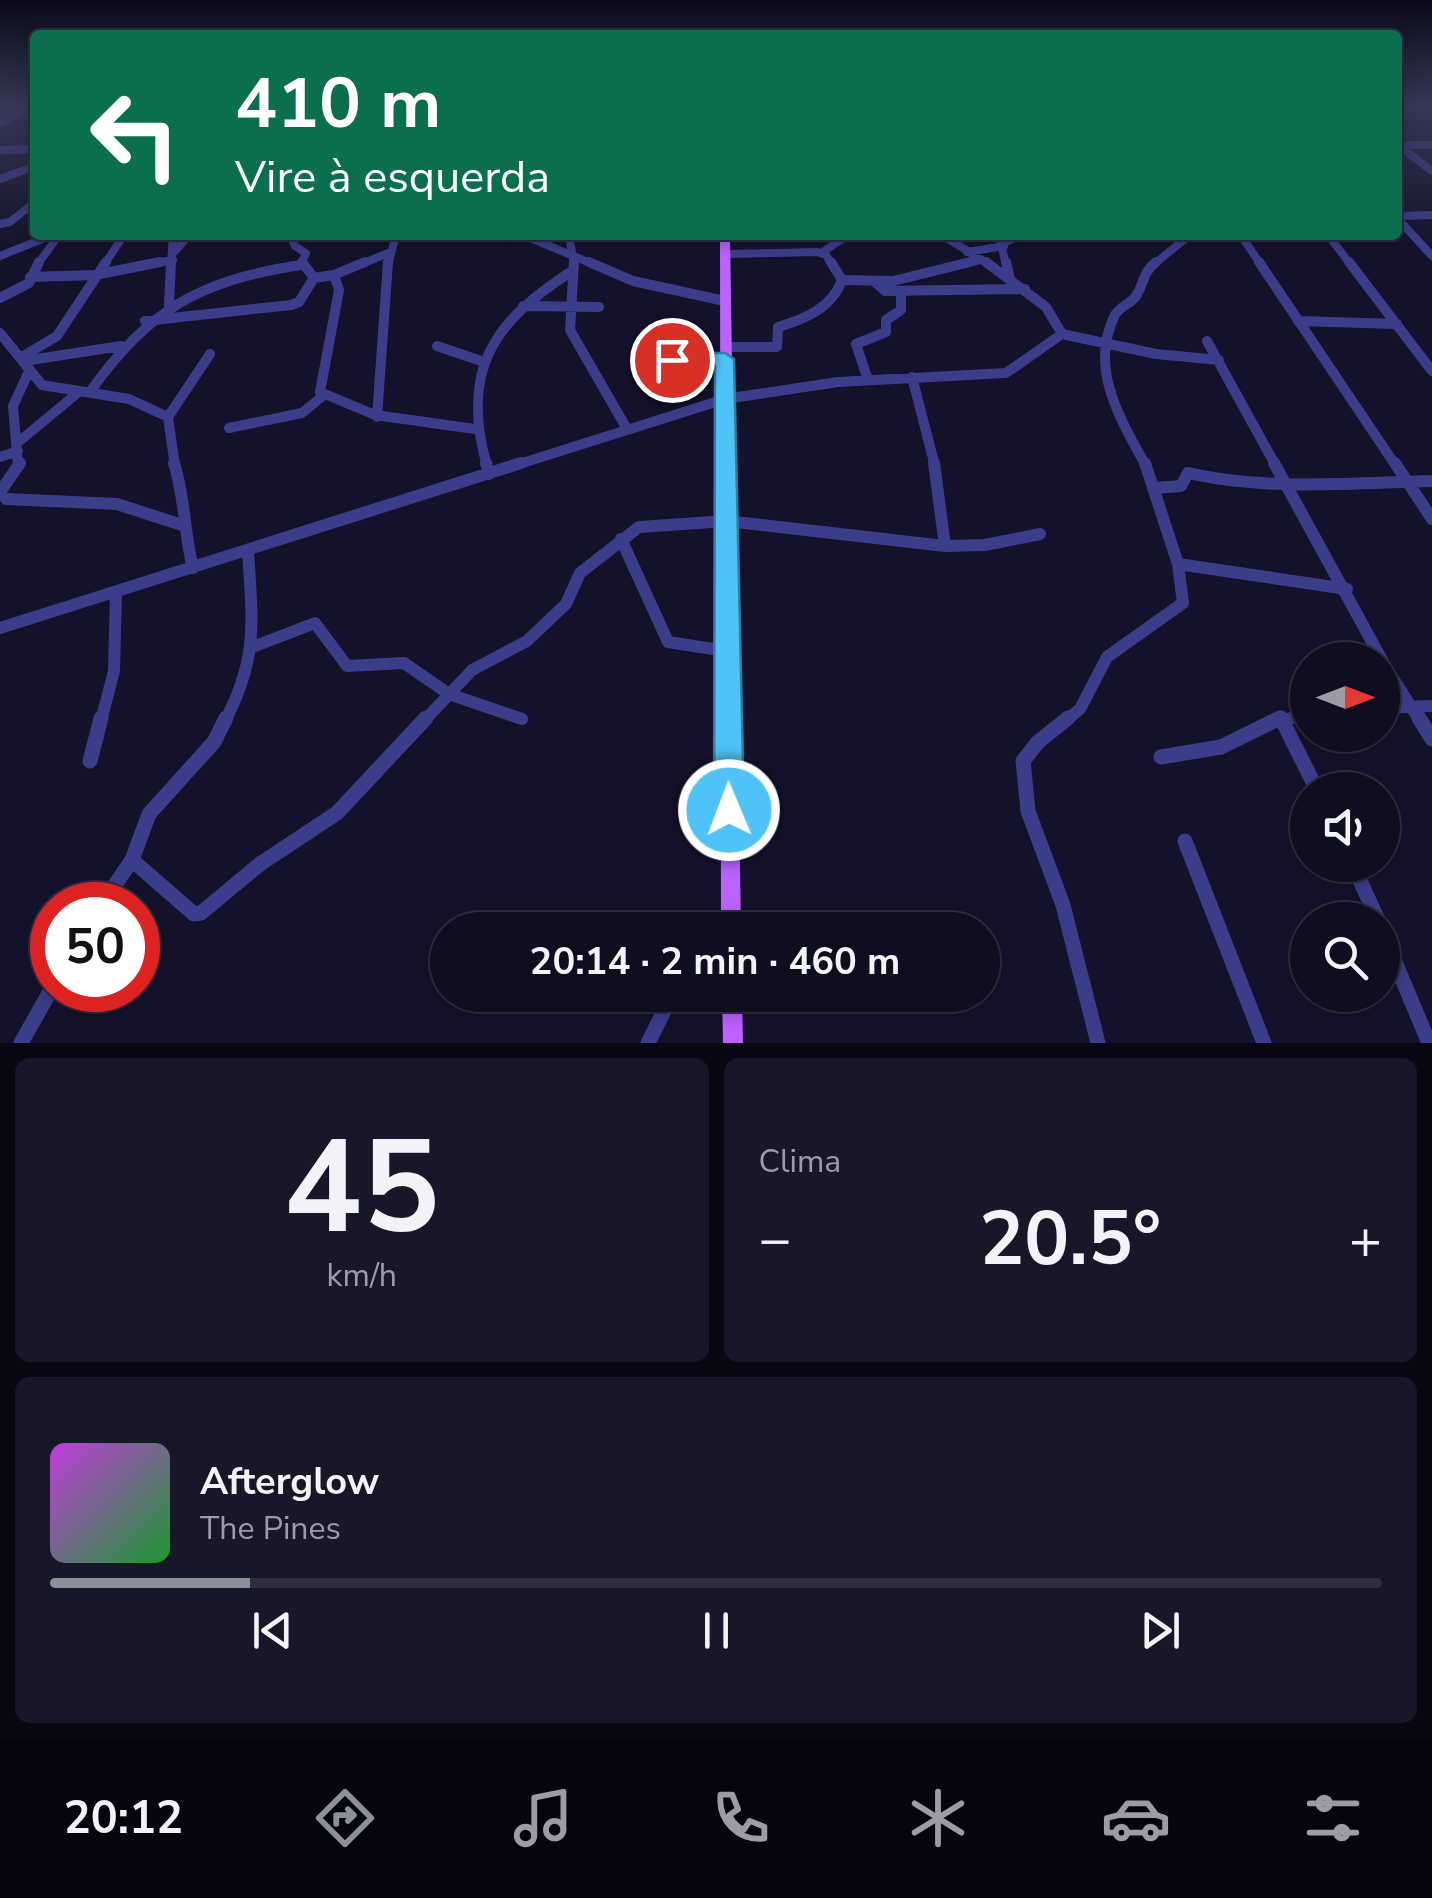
<!DOCTYPE html>
<html lang="pt">
<meta charset="utf-8">
<style>
:root{--surface:#0f0d20;--page:#181629;--text:#f1f3f6;--muted:#9b9ca5;--line:#2f2d3e;--accent:#8c9099}
body{margin:0;font-family:"Nunito Sans",sans-serif;background:var(--page);color:var(--text);height:100vh;display:flex;flex-direction:column;font-size:38px;white-space:nowrap}
*{box-sizing:border-box;margin:0}
p{font-size:32px;color:var(--muted)}
.icon{flex:none;width:55px;height:55px;fill:none;stroke:currentColor;stroke-width:2;stroke-linecap:round;stroke-linejoin:round}
.map{position:relative;height:1043px;overflow:hidden}
.side{display:flex;flex-direction:column;gap:15px;padding:15px;background:#080712;flex:1}
.side>*{flex:none}
.hud{position:absolute;left:30px;top:30px;width:1372px;height:210px;border-radius:10px;box-shadow:0 5px 15px #0003,0 0 0 2px var(--line);background:#0b6e4f;color:#fff;overflow:hidden}
.needle{width:65px;rotate:90deg}
.fabs{position:absolute;left:1290px;top:642px;display:grid;gap:20px}
.fabs a{display:grid;place-items:center;width:110px;height:110px;border-radius:50%;background:var(--surface);box-shadow:0 5px 15px #0003,0 0 0 2px var(--line);font-size:50px}
.speed{position:absolute;left:30px;top:882px;display:flex;gap:20px;font-size:50px;font-weight:700;text-align:center}
.speed>*{display:grid;place-content:center;width:130px;height:130px;border-radius:50%;background:var(--surface);box-shadow:0 5px 15px #0003,0 0 0 2px var(--line);line-height:1}
.speed .limit{border:15px solid #d22;background:#fff;color:#111}
.pin{position:absolute;display:grid;place-items:center;width:85px;height:85px;color:#fff;margin:-42px;border:5px solid #fff;border-radius:50%;box-shadow:0 2px 10px #0007}
.me{position:absolute;width:110px;margin:-55px;rotate:359deg;stroke-linejoin:round;filter:drop-shadow(0 0 8px #0008)}
.turn{display:flex;align-items:center;gap:35px;height:210px;padding:0 40px;font-size:45px}
.turn .icon{width:130px;height:130px;stroke-width:2.5}
.turn b{display:block;font-size:70px;line-height:85px}
.big{font-size:75px;font-weight:700;line-height:1.1}
.side .widget{flex:1;display:flex;flex-direction:column;justify-content:center;gap:15px;min-width:0;padding:0 35px;border-radius:15px;background:var(--page)}
.side .dial{align-items:center;gap:0}
.dial b{font-size:130px;line-height:1}
.song{display:flex;align-items:center;gap:30px}
.cover{width:120px;height:120px;border-radius:15px;background:linear-gradient(135deg,hsl(290 70% 55%),hsl(130 70% 35%))}
.played{height:10px;border-radius:5px;background:linear-gradient(90deg,var(--accent) 15%,var(--line) 15%)}
.keys{display:flex;justify-content:space-around;direction:ltr}
.heat{display:flex;justify-content:space-between;align-items:center;font-size:55px;direction:ltr}
.side .tiles{flex:1;display:grid;gap:15px;grid-template-columns:1fr 1fr}
.widget:last-child{grid-column:span 2}
.trip{position:absolute;left:430px;top:912px;width:570px;height:100px;border-radius:50px;background:var(--surface);box-shadow:0 5px 15px #0003,0 0 0 2px var(--line);font-weight:700;line-height:100px;text-align:center}
.dock{display:flex;height:160px;justify-content:space-around;align-items:center;background:#06050d;color:var(--muted)}
.dock .icon{width:70px;height:70px}
.dock .selected{color:var(--accent)}
.dock b{font-size:45px;color:var(--text)}
.map>svg:first-child{display:block}
.lines{fill:none;stroke-linecap:round;stroke-linejoin:round}
.minor-far3{stroke:#3c3d8a;stroke-width:8}
.minor-far2{stroke:#3c3d8a;stroke-width:10}
.minor-far1{stroke:#3c3d8a;stroke-width:12}
.minor{stroke:#3c3d8a;stroke-width:15}
.major{fill:#bb62ff;fill-rule:evenodd}
.route{fill:#4fc3f7;stroke:#337fa1;stroke-width:2.5}
</style>
<div class="map">
<svg width="1432" height="1043" viewBox="0 0 1432 1043">
<rect width="100%" height="100%" fill="#14112b"/>
<g class="lines">
<path class="minor-far3" d="M0 112 35 107
M0 123 22 110
M1398 145 1432 171
M1402 145H1432
M0 150 35 149
M0 179 35 166
M1398 216 1432 215
M1398 219 1432 256
M0 224 10 222 35 202
M290 235 295 246 306 253 301 265
M523 235 595 265
M569 235 574 265
M942 235 990 265
M999 235 1006 265
M1241 235 1261 265
M1328 235 1351 265
M1003 243 1021 235
M175 251 189 235
M967 252 1004 246
M821 253 848 235
M725 254 817 252 826 255 832 265
M0 256 52 235
M37 265 59 235
M104 265 124 235
M147 265 173 260
M171 265 173 235
M359 265 388 253
M388 265 396 235
M959 265 980 260
M1153 265 1190 235"/>
<path class="minor-far2" d="M302 262 314 278 334 275 339 290 320 392 375 415 475 429
M574 262 570 330 627 429
M589 262 633 281 725 301
M986 262 1046 307 1062 334
M1006 262 1010 279
M1259 262 1396 466
M1349 262 1432 371
M334 275 365 262
M30 277 95 275 160 262
M842 280 893 281 970 262
M874 281 885 291 1025 289
M0 298 29 283 39 262
M169 305 171 262
M523 306 599 307
M145 321 291 305 299 302 314 278
M1298 321 1397 324
M0 333 42 385 129 399 168 417 175 466
M1207 341 1276 466
M437 346 481 361
M725 347H777L778 327C805 319 832 308 842 280L831 262
M20 358 57 336 106 262
M673 360 725 359
M24 361 121 346
M912 377 935 466
M868 380 856 344 886 332V320L901 310V291
M90 392C148 309 201 280 301 265
M168 417 210 354
M377 417 388 262
M229 428 302 413 324 395
M16 444 80 391
M0 457 18 451
M18 466 13 406 29 371
M487 466C460 370 493 322 572 271
M513 466 725 399 838 382 1006 373 1062 334 1156 354 1219 360
M1146 466C1121 420 1089 370 1114 317 1118 307 1131 304 1136 296 1145 282 1142 273 1156 262"/>
<path class="minor-far1" d="M174 463C185 497 184 533 193 568
M486 463 489 474
M934 463 945 546
M1274 463 1382 660
M1395 463 1432 519
M1154 488 1181 486 1188 473C1268 491 1350 483 1432 481
M0 492 20 463
M6 499 117 504 182 525
M621 539 668 642 726 651
M1178 564 1347 589
M0 628 521 463
M253 647 315 623 347 666 404 663 449 694 522 719
M1382 661 1420 721
M1382 708 1432 706
M101 721 114 671 116 592
M225 721C259 656 252 621 248 550
M424 721 472 670 527 641 566 604 580 573 639 527 727 521 945 546 985 545 1040 534
M1065 721 1080 709 1107 657 1183 603 1178 564 1145 463
M1275 721 1281 718
M1282 721 1308 713"/>
<path class="minor" d="M1068 718 1038 742 1023 761 1028 811 1063 905 1098 1043
M1281 718 1317 790
M1419 718 1432 739
M1161 757 1221 747 1280 718
M90 761 101 718
M1185 841 1264 1043
M132 860 194 914 201 913 260 864 337 813 426 718
M1353 865 1378 920
M101 905 132 860 149 814 214 742 226 718
M1382 931 1429 1043
M21 1043 52 988
M648 1043 672 995"/>
<path class="major" d="M720 235H730L741 930H721Z
M722 995H742L743 1043H723Z"/>
</g>
<linearGradient id="sky" x2="0" y2="1"><stop stop-color="#0b0918"/><stop offset="0.42" stop-color="#343855"/><stop offset="1" stop-color="#343855" stop-opacity="0"/></linearGradient>
<rect width="1432" height="251" fill="url(#sky)"/>
<path class="route" d="M672 353H725L734 359 744 810 739 821 729 825 719 821 714 810 715 366 666 364 663 360Z"/>
</svg>
<div class="fabs">
<a><svg class="needle" viewBox="-14 -14 28 28"><path d="M0-13l5 13h-10z" fill="#e53935"/><path d="M0 13l5-13h-10z" fill="#9b9ca5"/></svg></a>
<a><svg class="icon" aria-label="sound" viewBox="0 0 24 24"><path d="M4 9h4l5-4v14l-5-4H4zM17 9q2 3 0 6"/></svg></a>
<a><svg class="icon" aria-label="search" viewBox="0 0 24 24"><circle cx="10" cy="10" r="6"/><path d="M15 15l6 6"/></svg></a>
</div>
<div class="speed"><div class="limit">50</div></div>
<div class="pin" style="left:672px;top:360px;background:#d93025"><svg class="icon" aria-label="arrive" viewBox="0 0 24 24"><path d="M6 21V4h12l-3 4 3 4H6"/></svg></div>
<svg class="me" style="left:729px;top:810px" viewBox="-20 -20 40 40"><circle r="17" fill="#4fc3f7" stroke="#fff" stroke-width="3"/><path d="M0-11L8 9 0 5-8 9z" fill="#fff"/></svg>
<div class="trip">20:14 · 2 min · 460 m</div>
<div class="hud">
<div class="turn"><svg class="icon" aria-label="left" viewBox="0 0 24 24"><path d="M17 20v-9H6M10 6l-5 5 5 5"/></svg><div><b>410 m</b>Vire à esquerda</div></div>
</div>
</div>
<section class="side">
<div class="tiles">
<div class="widget dial"><b>45</b><p>km/h</p></div>
<div class="widget"><p>Clima</p>
<div class="heat"><a>−</a><b class="big">20.5°</b><a>+</a></div>
</div>
<div class="widget">
<div class="song"><i class="cover"></i><div><b>Afterglow</b><p>The Pines</p></div></div>
<div class="played"></div>
<div class="keys"><svg class="icon" aria-label="previous" viewBox="0 0 24 24"><path d="M18 5L8 12l10 7zM5 5v14"/></svg><svg class="icon" aria-label="pause" viewBox="0 0 24 24"><path d="M8 5v14M16 5v14"/></svg><svg class="icon" aria-label="next" viewBox="0 0 24 24"><path d="M6 5l10 7-10 7zM19 5v14"/></svg></div>
</div>
</div>
</section>
<nav class="dock">
<b>20:12</b>
<svg class="icon selected" aria-label="directions" viewBox="0 0 24 24"><path d="M12 3l9 9-9 9-9-9zM9 14v-3h6M13 9l2 2-2 2"/></svg>
<svg class="icon" aria-label="music" viewBox="0 0 24 24"><path d="M9 18V5l10-2v13"/><circle cx="6" cy="18" r="3"/><circle cx="16" cy="16" r="3"/></svg>
<svg class="icon" aria-label="phone" viewBox="0 0 24 24"><path d="M5 4h4l2 5-3 2q2 4 5 5l2-3 5 2v4C11 20 4 13 5 4z"/></svg>
<svg class="icon" aria-label="climate" viewBox="0 0 24 24"><path d="M12 3v18M4 7l16 10M4 17L20 7"/></svg>
<svg class="icon" aria-label="car" viewBox="0 0 24 24"><path d="M5 17H2v-5l4-1 3-4h7l3 4 3 1v5h-3M9 17h6M6 11h13"/><circle cx="7" cy="17" r="2"/><circle cx="17" cy="17" r="2"/></svg>
<svg class="icon" aria-label="filters" viewBox="0 0 24 24"><path d="M4 7h16M4 17h16"/><circle cx="9" cy="7" r="2"/><circle cx="15" cy="17" r="2"/></svg>
</nav>
